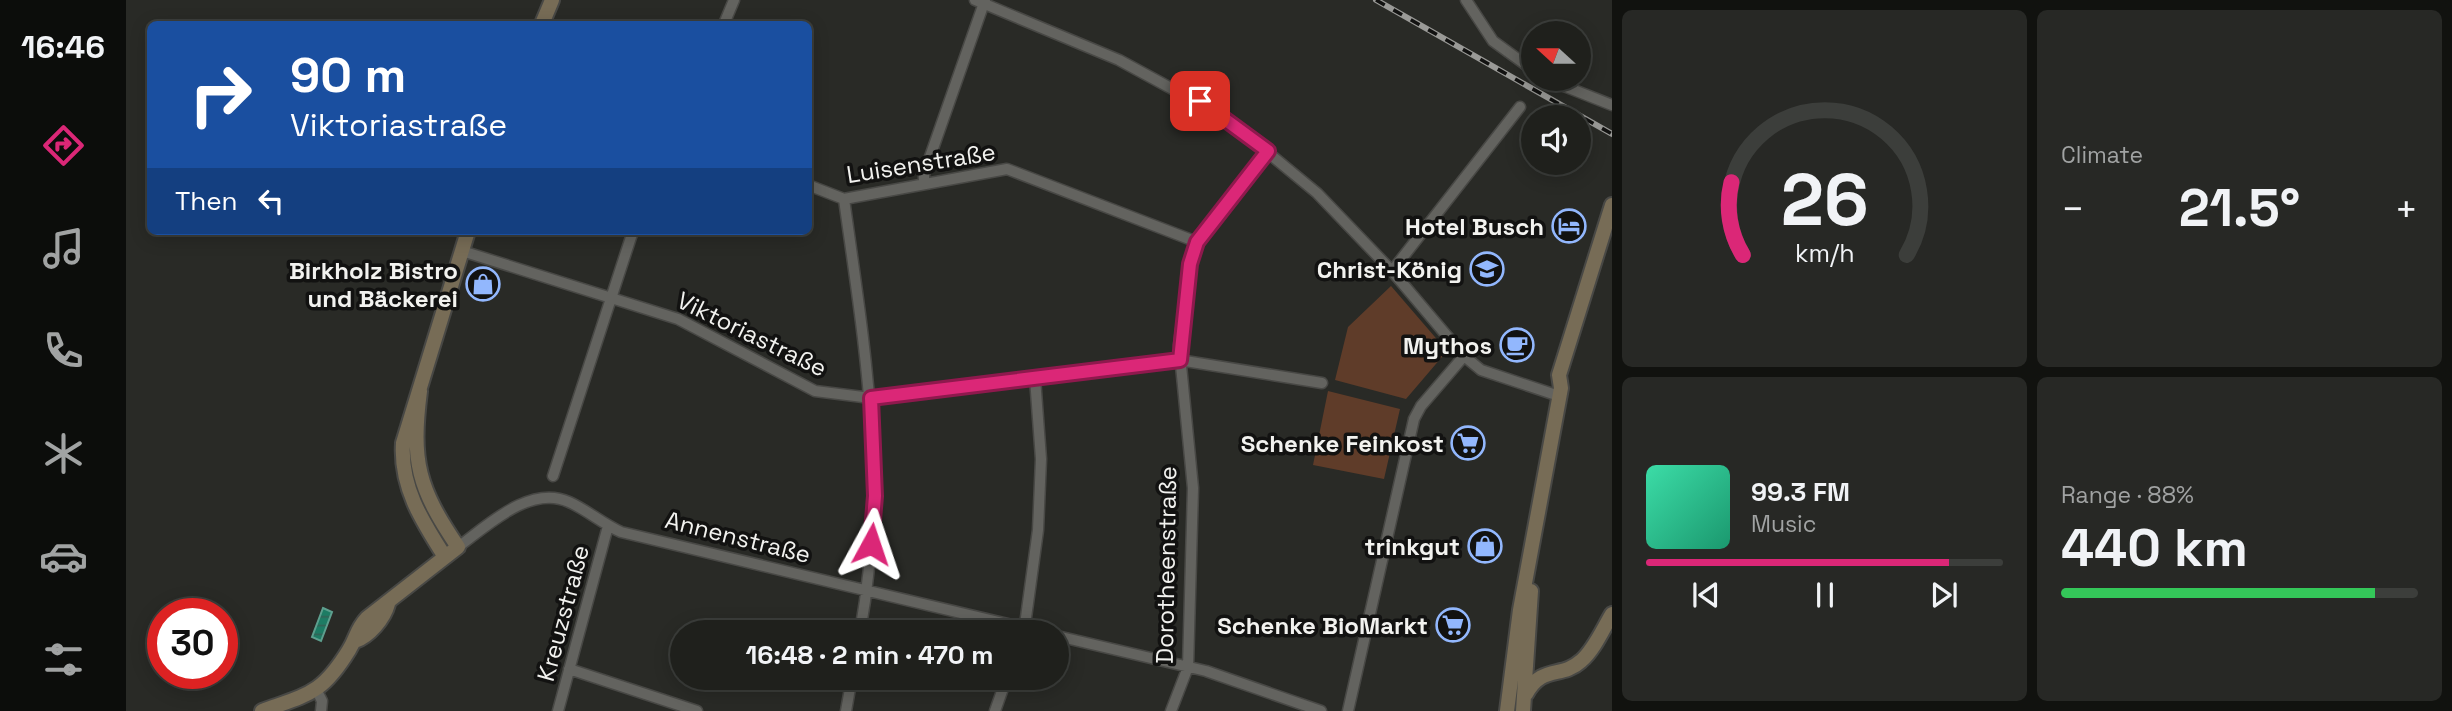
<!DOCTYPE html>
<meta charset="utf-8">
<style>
:root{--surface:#1f201c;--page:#272825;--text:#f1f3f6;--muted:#a1a3a3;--line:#3c3e3b;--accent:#db2777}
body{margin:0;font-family:"Space Grotesk",sans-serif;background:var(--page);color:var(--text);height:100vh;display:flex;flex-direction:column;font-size:26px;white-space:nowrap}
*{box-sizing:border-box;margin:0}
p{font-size:23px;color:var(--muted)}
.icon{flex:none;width:38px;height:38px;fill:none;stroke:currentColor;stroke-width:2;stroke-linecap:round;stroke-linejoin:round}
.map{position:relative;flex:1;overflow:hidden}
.side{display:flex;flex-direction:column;gap:10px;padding:10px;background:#11120f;width:840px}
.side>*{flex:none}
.top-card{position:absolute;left:21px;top:21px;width:665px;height:214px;border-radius:10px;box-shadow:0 4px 18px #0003,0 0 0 2px var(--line);background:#1a4fa0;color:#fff;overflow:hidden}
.needle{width:46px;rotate:291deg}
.fabs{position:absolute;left:1395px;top:21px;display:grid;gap:14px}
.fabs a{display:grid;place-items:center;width:70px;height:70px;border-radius:50%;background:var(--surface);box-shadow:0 4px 18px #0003,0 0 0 2px var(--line);font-size:35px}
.speed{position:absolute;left:21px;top:598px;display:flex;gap:14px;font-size:35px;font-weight:700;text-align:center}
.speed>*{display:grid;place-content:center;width:91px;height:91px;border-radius:50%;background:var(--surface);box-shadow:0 4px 18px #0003,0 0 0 2px var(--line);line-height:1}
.speed .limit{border:10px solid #d22;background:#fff;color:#111}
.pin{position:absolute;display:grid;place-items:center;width:60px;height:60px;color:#fff;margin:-30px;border-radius:14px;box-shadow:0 4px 10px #0006}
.me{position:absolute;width:77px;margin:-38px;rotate:5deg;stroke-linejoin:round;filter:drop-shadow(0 0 5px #0008)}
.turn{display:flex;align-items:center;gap:24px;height:147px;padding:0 28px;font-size:32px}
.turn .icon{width:91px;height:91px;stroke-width:2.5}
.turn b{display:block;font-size:49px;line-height:60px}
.then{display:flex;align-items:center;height:66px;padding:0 28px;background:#0003;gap:14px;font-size:26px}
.big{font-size:52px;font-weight:700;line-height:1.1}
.side .tile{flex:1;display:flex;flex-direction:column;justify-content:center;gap:10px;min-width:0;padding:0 24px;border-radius:10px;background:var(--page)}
.side .dial{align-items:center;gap:0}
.dial svg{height:182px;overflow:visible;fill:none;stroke:var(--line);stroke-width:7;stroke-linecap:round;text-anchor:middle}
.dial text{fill:var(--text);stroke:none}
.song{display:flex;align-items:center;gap:21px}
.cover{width:84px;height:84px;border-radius:10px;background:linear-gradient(135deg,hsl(160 70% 55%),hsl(160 70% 35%))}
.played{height:7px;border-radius:4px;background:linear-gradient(90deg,var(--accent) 85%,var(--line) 85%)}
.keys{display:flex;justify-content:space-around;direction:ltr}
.heat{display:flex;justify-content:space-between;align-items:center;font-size:38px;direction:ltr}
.charge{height:10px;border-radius:5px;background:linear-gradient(90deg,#34c759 88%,var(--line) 0)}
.side .tiles{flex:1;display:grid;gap:10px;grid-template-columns:repeat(2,1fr)}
.trip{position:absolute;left:544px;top:620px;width:399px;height:70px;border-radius:35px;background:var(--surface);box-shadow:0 4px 18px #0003,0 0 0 2px var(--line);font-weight:700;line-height:70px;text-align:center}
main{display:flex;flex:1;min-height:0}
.menu{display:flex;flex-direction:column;width:126px;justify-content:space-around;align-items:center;background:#0c0d0b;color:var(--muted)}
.menu .icon{width:49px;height:49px}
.menu .selected{color:var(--accent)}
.menu b{font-size:32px;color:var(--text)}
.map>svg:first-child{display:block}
.park{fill:#5f3c29}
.water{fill:url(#water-rules);stroke:#5d9f8e;stroke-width:2}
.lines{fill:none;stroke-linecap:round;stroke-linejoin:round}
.street-casing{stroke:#484845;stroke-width:13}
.secondary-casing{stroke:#484845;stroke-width:18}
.street{stroke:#63635f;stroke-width:10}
.secondary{stroke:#776c56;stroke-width:14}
.rail-casing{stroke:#9a9a97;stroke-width:6}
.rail{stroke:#121211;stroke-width:3.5;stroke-dasharray:10;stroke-linecap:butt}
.route-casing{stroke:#8e194d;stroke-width:18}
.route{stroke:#db2777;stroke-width:12}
.labels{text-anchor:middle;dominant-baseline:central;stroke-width:7;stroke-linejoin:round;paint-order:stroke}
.street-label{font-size:24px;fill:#f2f2ef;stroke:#121211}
.poi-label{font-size:24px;font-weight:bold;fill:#f2f2ef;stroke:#121211;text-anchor:end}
</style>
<main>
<nav class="menu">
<b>16:46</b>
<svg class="icon selected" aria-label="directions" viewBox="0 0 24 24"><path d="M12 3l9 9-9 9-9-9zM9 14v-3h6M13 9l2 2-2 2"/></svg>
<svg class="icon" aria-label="music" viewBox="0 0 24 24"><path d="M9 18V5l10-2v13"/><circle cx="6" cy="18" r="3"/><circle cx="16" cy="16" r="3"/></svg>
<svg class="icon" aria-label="phone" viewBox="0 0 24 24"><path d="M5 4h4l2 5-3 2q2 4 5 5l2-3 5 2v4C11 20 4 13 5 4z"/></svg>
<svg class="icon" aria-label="climate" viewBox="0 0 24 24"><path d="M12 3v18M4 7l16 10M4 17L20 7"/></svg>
<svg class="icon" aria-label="car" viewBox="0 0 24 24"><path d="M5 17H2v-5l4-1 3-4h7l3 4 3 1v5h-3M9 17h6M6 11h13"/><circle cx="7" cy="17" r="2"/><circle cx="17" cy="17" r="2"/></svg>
<svg class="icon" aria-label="filters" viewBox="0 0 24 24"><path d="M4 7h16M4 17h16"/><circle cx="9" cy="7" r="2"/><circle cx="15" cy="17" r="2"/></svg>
</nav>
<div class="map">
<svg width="1486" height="711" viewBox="0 0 1486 711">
<defs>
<pattern id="water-rules" width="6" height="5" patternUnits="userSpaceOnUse" patternTransform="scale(1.75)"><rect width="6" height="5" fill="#1d7c64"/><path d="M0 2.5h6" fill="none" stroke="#336256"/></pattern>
</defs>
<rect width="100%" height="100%" fill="#292a26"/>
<path class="park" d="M1265 286 1321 351 1280 399 1209 380 1222 327Z
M1202 391 1274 409 1258 479 1187 465Z"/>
<path class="water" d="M197 608 206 612 195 641 186 637Z"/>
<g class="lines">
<defs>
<path id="street" d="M849 0 993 60 1100 118 1191 193 1266 271 1338 356 1355 370 1433 396
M1340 0 1367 41 1407 70
M598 24 608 0
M1420 79 1486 105
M798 183V174L859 0
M682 185 718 199 881 169 1071 242
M718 199C739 350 762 478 734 632
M336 251 552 319 689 391 745 398 1053 360 1196 383
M1266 271 1394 107
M427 476 507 231
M332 547C361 526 404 484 443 502 461 510 477 524 495 532L915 632
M898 632 912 530 915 459 909 378
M931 636 1080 671 1195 711
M443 669 571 711
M191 691 196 701 195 711
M432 711 482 526
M720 711 726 677
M869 711 881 677
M1045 711 1062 667 1067 488 1053 345 1064 264 1071 242 1084 223 1142 151
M1222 711 1288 419 1295 406 1338 356"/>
<path id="secondary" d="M416 24 426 0
M319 557C296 521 274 487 277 443L342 231
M229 641C243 636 258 619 262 604
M1400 694C1417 664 1435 679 1455 661 1468 650 1477 629 1486 614
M136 711C183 694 196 694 223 650 231 637 230 630 241 618L332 547C292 488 285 462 294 391
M1381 711 1394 610 1435 388 1433 375 1486 205
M1397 711 1405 591"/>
</defs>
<use href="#street" class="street-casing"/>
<use href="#secondary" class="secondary-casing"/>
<use href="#street" class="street"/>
<use href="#secondary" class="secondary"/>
<defs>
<path id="rail" d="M1250 0 1486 134"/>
</defs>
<use href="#rail" class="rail-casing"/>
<use href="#rail" class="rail"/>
</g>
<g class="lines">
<defs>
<path id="route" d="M745 544 749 496 745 398 1054 360 1064 264 1071 242 1142 151 1074 101"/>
</defs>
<use href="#route" class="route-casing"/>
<use href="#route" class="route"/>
</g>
<defs>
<symbol id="hotel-ring" viewBox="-11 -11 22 22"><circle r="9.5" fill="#121211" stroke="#92b7fd" stroke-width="1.5"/><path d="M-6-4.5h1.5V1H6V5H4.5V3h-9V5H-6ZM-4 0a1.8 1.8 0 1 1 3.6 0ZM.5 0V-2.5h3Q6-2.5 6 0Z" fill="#92b7fd"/></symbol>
<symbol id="school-ring" viewBox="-11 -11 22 22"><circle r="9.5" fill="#121211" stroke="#92b7fd" stroke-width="1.5"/><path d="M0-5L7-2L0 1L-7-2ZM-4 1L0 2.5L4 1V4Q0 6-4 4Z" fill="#92b7fd"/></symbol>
<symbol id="shop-ring" viewBox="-11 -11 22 22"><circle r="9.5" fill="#121211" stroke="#92b7fd" stroke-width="1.5"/><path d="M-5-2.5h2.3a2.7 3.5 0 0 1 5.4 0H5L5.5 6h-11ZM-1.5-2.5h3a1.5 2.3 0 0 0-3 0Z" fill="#92b7fd"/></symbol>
<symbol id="cafe-ring" viewBox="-11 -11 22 22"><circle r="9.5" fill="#121211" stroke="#92b7fd" stroke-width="1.5"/><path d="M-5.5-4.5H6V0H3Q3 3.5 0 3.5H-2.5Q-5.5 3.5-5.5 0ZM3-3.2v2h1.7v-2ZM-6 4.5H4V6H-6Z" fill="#92b7fd"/></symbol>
<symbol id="supermarket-ring" viewBox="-11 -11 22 22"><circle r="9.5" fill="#121211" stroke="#92b7fd" stroke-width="1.5"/><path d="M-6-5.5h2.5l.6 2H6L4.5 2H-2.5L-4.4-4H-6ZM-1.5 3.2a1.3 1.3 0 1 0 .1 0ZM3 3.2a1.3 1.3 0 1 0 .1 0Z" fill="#92b7fd"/></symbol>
</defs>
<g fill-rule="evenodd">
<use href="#hotel-ring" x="1424" y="207" width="38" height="38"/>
<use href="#school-ring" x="1342" y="250" width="38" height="38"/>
<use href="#shop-ring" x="338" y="265" width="38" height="38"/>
<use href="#cafe-ring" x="1372" y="326" width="38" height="38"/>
<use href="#supermarket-ring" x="1323" y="424" width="38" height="38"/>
<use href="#shop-ring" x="1340" y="527" width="38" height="38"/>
<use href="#supermarket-ring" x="1308" y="606" width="38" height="38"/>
</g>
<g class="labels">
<g class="street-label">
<text transform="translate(795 163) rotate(-9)">Luisenstraße</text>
<text transform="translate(626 334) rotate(26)">Viktoriastraße</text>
<text transform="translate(612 537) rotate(14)">Annenstraße</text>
<text transform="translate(1040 565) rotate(-89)">Dorotheenstraße</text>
<text transform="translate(437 613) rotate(-75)">Kreuzstraße</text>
</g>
<g class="poi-label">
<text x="1418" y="226">Hotel Busch</text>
<text x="1336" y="269">Christ-König</text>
<text x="332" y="270">Birkholz Bistro<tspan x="332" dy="28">und Bäckerei</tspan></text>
<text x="1366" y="345">Mythos</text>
<text x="1318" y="443">Schenke Feinkost</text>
<text x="1334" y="546">trinkgut</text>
<text x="1302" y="625">Schenke BioMarkt</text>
</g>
</g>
</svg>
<div class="fabs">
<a><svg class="needle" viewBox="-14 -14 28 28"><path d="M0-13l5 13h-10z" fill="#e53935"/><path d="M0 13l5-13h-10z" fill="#a1a3a3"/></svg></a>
<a><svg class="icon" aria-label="sound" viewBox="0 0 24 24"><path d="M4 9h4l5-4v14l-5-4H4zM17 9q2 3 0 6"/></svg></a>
</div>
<div class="speed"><div class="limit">30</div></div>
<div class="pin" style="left:1074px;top:101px;background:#d93025"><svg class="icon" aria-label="arrive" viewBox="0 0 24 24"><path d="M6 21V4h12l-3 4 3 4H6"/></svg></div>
<svg class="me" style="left:745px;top:544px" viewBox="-20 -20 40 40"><path d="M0-17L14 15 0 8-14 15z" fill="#db2777" stroke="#fff" stroke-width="4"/></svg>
<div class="trip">16:48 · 2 min · 470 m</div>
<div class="top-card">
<div class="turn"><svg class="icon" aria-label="right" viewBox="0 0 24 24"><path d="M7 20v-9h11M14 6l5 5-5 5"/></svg><div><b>90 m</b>Viktoriastraße</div></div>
<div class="then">Then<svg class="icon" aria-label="left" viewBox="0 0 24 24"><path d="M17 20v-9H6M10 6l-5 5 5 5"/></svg></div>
</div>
</div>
<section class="side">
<div class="tiles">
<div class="tile dial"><svg viewBox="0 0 100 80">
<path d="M14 69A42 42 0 1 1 86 69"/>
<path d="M14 69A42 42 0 0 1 9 37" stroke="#db2777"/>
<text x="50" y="56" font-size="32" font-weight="700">26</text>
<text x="50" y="72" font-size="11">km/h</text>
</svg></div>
<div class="tile"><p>Climate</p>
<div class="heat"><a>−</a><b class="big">21.5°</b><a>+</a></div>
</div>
<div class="tile">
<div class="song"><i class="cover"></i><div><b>99.3 FM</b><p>Music</p></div></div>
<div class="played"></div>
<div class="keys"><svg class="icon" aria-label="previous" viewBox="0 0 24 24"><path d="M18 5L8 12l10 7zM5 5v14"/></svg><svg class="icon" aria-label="pause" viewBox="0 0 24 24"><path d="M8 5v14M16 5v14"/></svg><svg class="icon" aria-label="next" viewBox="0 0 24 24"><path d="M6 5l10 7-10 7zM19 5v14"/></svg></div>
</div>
<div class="tile"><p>Range · 88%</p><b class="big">440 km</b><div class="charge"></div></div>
</div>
</section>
</main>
